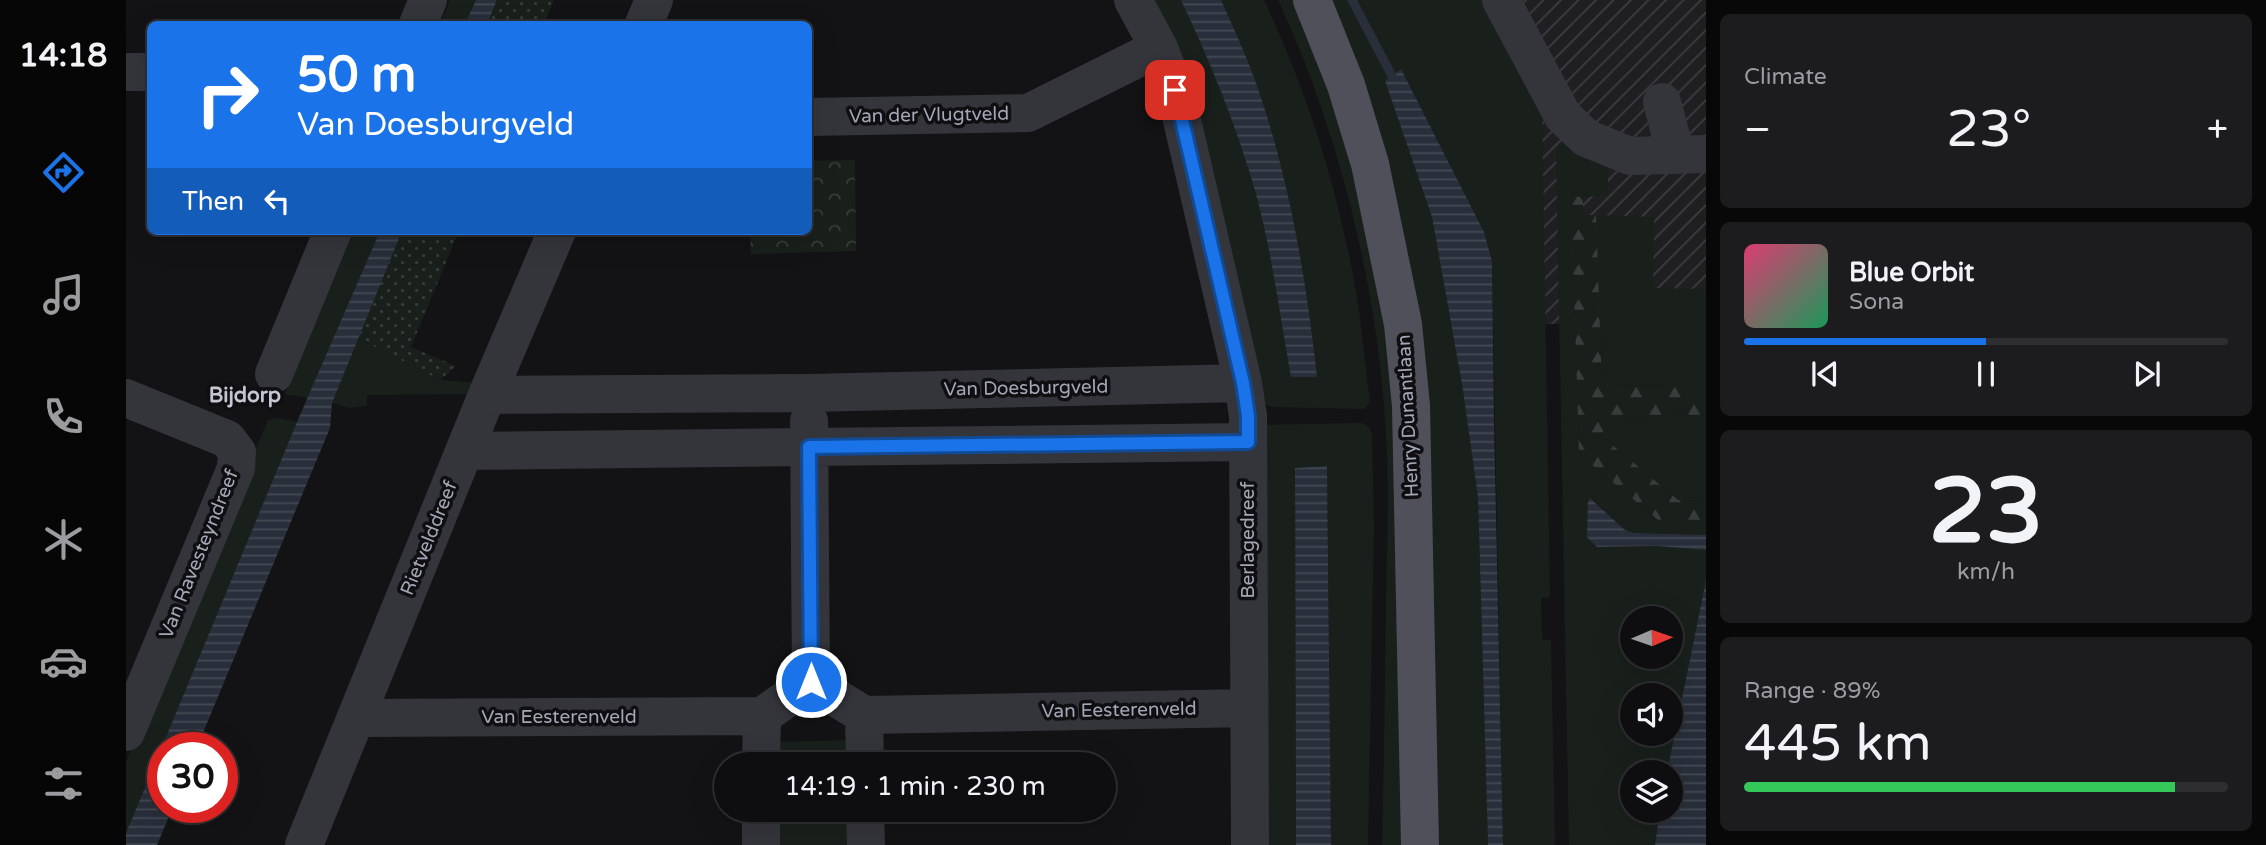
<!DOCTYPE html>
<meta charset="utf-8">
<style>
:root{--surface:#0e0e10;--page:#1c1c1e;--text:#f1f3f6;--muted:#9b9c9f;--line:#2e2e30;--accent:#1a73e8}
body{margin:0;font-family:"Varela Round",sans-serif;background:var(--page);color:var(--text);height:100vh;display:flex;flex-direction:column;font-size:26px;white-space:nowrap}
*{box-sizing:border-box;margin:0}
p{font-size:23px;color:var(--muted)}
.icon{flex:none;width:38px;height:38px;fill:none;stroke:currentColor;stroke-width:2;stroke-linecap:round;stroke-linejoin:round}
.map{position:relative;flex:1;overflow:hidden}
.drawer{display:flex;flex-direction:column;gap:14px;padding:14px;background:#080809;width:560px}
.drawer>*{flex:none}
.banner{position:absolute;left:21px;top:21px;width:665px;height:214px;border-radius:10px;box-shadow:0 7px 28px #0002,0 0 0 2px var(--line);background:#1a73e8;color:#fff;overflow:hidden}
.needle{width:46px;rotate:88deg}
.fabs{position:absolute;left:1494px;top:606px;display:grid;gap:14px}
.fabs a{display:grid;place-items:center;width:63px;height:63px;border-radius:50%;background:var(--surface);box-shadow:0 7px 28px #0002,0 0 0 2px var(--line);font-size:35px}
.speed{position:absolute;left:21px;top:732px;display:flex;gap:14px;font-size:35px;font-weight:700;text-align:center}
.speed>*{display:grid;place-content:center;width:91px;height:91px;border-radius:50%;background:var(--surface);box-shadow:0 7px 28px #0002,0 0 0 2px var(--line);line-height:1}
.speed .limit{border:10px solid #d22;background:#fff;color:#111}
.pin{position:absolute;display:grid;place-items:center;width:60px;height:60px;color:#fff;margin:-30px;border-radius:14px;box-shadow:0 4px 10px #0006}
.me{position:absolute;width:77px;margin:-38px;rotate:0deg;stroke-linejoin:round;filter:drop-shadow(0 0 5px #0008)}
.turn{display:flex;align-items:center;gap:24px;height:147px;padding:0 35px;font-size:32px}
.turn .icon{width:91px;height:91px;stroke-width:2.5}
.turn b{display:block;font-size:49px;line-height:60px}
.then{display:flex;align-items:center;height:66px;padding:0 35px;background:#0003;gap:14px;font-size:26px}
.big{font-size:52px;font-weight:600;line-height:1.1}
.drawer .card{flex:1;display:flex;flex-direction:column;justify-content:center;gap:10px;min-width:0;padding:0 24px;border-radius:10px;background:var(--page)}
.drawer .dial{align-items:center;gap:0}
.dial b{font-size:91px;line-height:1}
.song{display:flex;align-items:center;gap:21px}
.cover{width:84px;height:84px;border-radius:10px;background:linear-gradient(135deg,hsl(340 70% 55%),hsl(150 70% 35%))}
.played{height:7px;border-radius:4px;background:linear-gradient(90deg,var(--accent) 50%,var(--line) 50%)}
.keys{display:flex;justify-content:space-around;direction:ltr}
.heat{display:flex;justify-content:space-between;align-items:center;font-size:38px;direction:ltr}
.charge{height:10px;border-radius:5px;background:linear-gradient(90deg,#34c759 89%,var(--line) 0)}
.trip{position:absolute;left:588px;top:752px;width:402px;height:70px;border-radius:35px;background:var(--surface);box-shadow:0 7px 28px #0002,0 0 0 2px var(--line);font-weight:600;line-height:70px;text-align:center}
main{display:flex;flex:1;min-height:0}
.tab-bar{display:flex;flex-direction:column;width:126px;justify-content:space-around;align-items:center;background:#060606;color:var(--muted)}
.tab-bar .icon{width:49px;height:49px}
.tab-bar .current{color:var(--accent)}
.tab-bar b{font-size:32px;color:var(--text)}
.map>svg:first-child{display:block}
.industrial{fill:url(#industrial-furrows)}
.grass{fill:#19201b;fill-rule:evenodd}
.forest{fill:url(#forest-firs)}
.park{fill:url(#park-crowns)}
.garden{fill:url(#garden-dots)}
.water{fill:url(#water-rules)}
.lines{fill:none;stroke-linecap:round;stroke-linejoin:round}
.stream{stroke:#282f3a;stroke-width:9}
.minor{stroke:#34343b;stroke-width:38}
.major{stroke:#50505a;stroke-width:38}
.route-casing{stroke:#114b97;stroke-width:18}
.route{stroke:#1a73e8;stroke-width:12}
.labels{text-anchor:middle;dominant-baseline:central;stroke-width:7;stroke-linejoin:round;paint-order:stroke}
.street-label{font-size:19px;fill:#a3a6b7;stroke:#0f0e10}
.neighbourhood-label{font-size:21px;font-weight:bold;fill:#c5c6d3;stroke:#0f0e10}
</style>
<main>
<nav class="tab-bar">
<b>14:18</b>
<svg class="icon current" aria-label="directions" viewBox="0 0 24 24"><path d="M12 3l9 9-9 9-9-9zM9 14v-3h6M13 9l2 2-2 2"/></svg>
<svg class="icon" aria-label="music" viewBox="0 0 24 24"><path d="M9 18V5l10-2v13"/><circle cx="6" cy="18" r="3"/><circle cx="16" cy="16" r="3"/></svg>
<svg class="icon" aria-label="phone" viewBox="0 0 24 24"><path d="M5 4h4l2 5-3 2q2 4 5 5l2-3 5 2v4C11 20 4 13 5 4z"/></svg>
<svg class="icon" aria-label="climate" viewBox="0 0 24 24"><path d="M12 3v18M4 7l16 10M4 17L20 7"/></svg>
<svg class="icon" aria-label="car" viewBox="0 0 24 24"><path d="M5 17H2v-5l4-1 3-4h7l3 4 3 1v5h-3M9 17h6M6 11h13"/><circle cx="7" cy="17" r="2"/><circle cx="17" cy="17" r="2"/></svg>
<svg class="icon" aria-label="filters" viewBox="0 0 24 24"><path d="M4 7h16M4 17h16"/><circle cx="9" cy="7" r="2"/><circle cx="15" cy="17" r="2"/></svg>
</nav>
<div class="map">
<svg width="1580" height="845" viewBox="0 0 1580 845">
<defs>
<pattern id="industrial-furrows" width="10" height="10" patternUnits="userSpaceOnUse" patternTransform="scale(1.75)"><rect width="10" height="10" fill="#1f1f22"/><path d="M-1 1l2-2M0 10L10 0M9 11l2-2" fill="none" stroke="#3c3d40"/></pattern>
<pattern id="forest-firs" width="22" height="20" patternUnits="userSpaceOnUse" patternTransform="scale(1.75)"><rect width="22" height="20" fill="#19201b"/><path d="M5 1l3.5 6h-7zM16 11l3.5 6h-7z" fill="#373d3a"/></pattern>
<pattern id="park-crowns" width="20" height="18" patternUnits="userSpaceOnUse" patternTransform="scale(1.75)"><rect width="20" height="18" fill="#19201b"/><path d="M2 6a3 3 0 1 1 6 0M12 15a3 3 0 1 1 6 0" fill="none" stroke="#373d3a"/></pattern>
<pattern id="garden-dots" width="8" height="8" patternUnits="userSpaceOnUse" patternTransform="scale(1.75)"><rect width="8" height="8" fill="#19201b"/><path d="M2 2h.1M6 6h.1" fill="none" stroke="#373d3a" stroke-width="1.8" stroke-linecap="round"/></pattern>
<pattern id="water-rules" width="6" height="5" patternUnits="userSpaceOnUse" patternTransform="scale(1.75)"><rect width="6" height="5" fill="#282f3a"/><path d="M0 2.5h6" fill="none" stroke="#444a54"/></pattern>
</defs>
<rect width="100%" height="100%" fill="#131315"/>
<path class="industrial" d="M1298 0H1580V320L1387 325Z"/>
<path class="grass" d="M324 0H350L339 24H314Z
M1019 0H1138C1184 97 1217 205 1233 311 1237 341 1240 372 1244 402L1239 409 1146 407 1136 404Z
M1152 0H1171L1213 113 1268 351 1280 845H1256C1258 764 1259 682 1260 601 1261 541 1264 480 1259 420 1250 281 1211 126 1152 0Z
M1204 0H1357L1416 106 1424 597 1415 598 1416 639 1425 640 1429 845H1377L1366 261 1358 232 1275 69 1259 81 1306 217 1336 384 1352 497 1362 845H1307L1300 407Z
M1438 143 1482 165V196L1445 197 1453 454 1532 520H1580V535L1508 533 1499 530 1467 500 1471 547 1531 546 1580 550V580L1541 772H1507V810H1534L1529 845H1443L1430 150ZM1507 618H1545V656H1507ZM1507 695H1545V733H1507Z
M1470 215 1528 217 1527 288 1580 289V386L1476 387Z
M228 231H254L182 398 159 394Z
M232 338 314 380 352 383 344 394 241 395V406L223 408 206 403Z
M1580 415V501L1552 500 1478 438 1477 417Z
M152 418 171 422 0 833V762L142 420Z
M1236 423 1243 427 1246 434 1248 525 1242 845H1205L1201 466 1169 468 1170 845H1136L1135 425Z
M728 740 729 765H646L645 742Z
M647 810H730V845H647Z"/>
<path class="forest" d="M1445 196 1457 197V215H1470L1476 387 1580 386V415L1478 417V438L1552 500 1580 501V520H1532L1453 454Z"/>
<path class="park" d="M729 160 730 251 625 254 624 231H682L683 161Z"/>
<path class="garden" d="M371 0H428L418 24H361Z
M276 231H333L285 347 330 366 314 380 232 338Z"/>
<path class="water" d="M350 0H371L361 24H339Z
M1055 0H1095C1108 29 1122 59 1132 89 1164 182 1180 279 1191 377H1165C1154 316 1146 253 1130 194 1111 127 1085 63 1055 0Z
M1275 69 1358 232 1366 261 1368 424 1377 845H1362L1352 497 1336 384 1306 217 1259 81Z
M254 231H276L206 403 204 428 71 747H37V807H47L31 845H0V833L171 422Z
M1201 466 1205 845H1170L1169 468Z
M1464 498 1499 530 1508 533 1580 535V550L1531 546 1471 547 1461 537 1462 502Z
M1580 580V845H1529L1534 810H1545V772H1541Z"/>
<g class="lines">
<path class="stream" d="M1226 0 1266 76"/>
<path class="minor" d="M1007 0 1033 48 1049 90 1117 383 1122 416 1124 845
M1375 0 1437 116 1460 138 1504 156 1580 154
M292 24 302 0
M518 24 528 0
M0 72H24
M1536 102 1550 155
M682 117 902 113 1033 48
M148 374 207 231
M361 395 683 393 1117 383
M0 398 101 439 111 452 110 468 0 732
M683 421 685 682
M339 451 1122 442
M738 715 739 765
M230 718 636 716 685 682 738 715 1123 708
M635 765 636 716
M739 810 740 845
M178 845 361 395 431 231
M635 845V810"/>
<path class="major" d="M1186 0 1220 85 1244 164 1277 324 1285 406 1294 845"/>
</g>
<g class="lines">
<defs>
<path id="route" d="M685 682 683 447 1122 442V416L1117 383 1049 90"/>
</defs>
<use href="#route" class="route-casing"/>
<use href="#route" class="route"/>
</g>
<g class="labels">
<g class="street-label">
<text transform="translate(803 115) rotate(-1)">Van der Vlugtveld</text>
<text transform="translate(900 388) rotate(-1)">Van Doesburgveld</text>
<text transform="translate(1282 416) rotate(-93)">Henry Dunantlaan</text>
<text transform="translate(303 538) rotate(-68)">Rietvelddreef</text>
<text transform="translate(1122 540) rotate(-90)">Berlagedreef</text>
<text transform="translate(73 554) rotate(-68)">Van Ravesteyndreef</text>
<text transform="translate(993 710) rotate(-1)">Van Eesterenveld</text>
<text x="433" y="717">Van Eesterenveld</text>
</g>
<g class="neighbourhood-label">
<text x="119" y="395">Bijdorp</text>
</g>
</g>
</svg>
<div class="fabs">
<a><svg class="needle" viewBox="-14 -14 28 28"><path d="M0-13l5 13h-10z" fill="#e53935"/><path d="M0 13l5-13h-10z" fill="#9b9c9f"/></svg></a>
<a><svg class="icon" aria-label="sound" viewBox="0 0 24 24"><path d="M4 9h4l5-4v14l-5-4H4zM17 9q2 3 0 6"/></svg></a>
<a><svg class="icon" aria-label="layers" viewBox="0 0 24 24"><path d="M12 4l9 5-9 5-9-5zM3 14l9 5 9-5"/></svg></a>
</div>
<div class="speed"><div class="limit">30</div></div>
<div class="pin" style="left:1049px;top:90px;background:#d93025"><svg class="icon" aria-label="arrive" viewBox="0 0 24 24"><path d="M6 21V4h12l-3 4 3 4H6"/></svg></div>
<svg class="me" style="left:685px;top:682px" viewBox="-20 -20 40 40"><circle r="17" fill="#1a73e8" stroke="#fff" stroke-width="3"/><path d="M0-11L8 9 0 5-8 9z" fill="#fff"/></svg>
<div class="trip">14:19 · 1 min · 230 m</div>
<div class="banner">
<div class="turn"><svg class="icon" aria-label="right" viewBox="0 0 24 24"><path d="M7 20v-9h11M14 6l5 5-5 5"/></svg><div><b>50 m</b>Van Doesburgveld</div></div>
<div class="then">Then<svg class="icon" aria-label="left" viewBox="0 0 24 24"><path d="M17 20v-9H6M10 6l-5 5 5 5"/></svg></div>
</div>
</div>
<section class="drawer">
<div class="card"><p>Climate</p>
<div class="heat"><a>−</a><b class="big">23°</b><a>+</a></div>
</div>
<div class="card">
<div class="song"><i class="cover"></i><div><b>Blue Orbit</b><p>Sona</p></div></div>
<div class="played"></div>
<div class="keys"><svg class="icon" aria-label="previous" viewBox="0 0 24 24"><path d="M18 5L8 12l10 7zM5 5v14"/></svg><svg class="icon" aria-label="pause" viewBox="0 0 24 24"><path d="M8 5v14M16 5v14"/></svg><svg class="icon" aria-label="next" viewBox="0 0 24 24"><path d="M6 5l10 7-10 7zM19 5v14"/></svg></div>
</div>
<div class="card dial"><b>23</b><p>km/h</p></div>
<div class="card"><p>Range · 89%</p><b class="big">445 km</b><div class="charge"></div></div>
</section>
</main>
